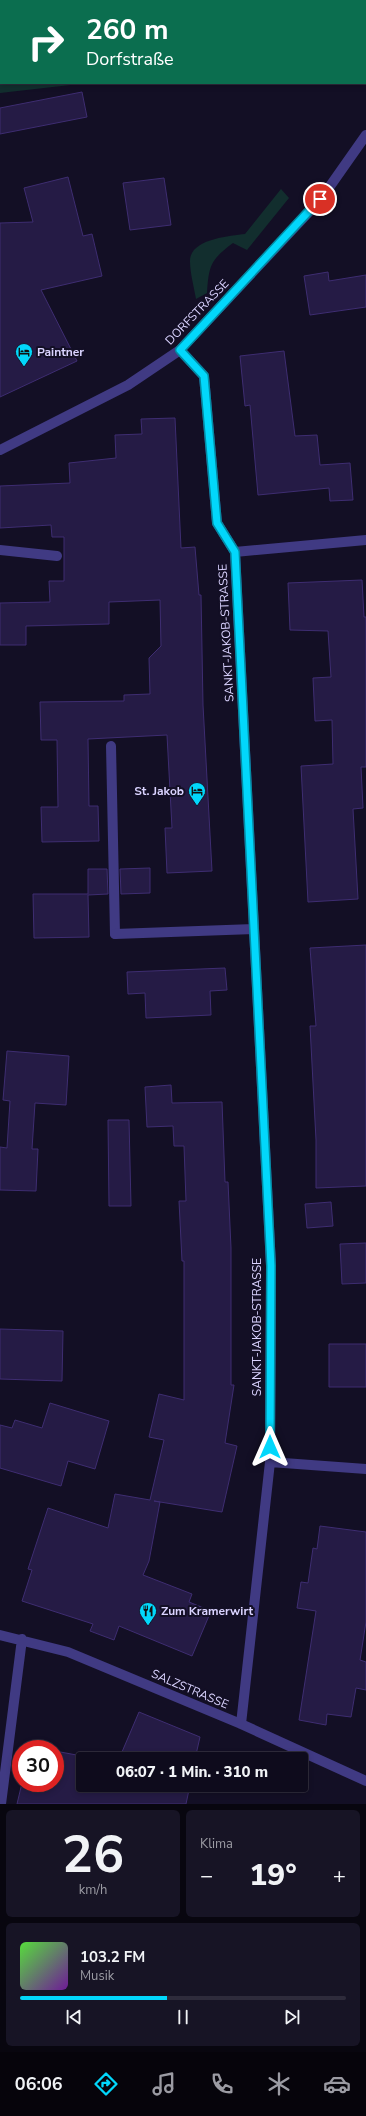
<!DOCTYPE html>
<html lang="de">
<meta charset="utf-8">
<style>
:root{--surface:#0e0b1c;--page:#171425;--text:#f1f3f6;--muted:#9b9ba3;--line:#2e2b3b;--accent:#02d7fb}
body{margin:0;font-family:"Nunito Sans",sans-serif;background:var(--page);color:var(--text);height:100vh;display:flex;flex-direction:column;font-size:15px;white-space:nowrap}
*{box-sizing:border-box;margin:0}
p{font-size:13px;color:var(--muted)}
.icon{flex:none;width:22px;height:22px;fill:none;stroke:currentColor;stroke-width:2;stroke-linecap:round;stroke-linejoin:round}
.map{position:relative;height:1804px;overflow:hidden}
.side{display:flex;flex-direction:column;gap:6px;padding:6px;background:#08060f;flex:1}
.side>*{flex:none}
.banner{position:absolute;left:0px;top:0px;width:366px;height:84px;box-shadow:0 2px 6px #0003,0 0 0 1px var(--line);background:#0b6e4f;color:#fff;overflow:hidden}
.speed{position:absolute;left:12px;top:1740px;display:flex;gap:8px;font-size:20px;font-weight:700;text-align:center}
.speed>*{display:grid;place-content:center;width:52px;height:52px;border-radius:50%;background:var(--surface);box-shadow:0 2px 6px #0003,0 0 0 1px var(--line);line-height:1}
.speed .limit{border:6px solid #d22;background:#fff;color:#111}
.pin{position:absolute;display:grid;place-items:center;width:34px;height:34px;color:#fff;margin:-17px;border:2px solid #fff;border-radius:50%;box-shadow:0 1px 4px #0007}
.me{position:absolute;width:44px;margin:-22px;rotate:0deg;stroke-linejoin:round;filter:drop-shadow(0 0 3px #0008)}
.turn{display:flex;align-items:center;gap:14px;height:84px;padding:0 20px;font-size:18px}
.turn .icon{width:52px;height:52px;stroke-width:2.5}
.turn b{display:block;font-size:28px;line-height:34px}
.big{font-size:30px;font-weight:800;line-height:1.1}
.side .card{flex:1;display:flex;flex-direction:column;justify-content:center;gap:6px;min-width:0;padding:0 14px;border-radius:6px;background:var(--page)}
.side .dial{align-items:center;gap:0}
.dial b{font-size:52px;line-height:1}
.song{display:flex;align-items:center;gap:12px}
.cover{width:48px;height:48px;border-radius:6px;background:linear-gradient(135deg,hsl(110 70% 55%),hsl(280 70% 35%))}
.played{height:4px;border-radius:2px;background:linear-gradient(90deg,var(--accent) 45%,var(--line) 45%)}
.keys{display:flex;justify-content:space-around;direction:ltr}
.heat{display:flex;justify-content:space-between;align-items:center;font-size:22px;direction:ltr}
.side .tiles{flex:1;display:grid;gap:6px;grid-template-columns:1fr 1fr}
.card:last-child{grid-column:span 2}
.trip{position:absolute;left:76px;top:1752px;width:232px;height:40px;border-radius:4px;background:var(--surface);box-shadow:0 2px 6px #0003,0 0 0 1px var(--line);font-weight:800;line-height:40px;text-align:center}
.tab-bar{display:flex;height:64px;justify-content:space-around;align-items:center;background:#06040b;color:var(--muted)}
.tab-bar .icon{width:28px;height:28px}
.tab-bar .active{color:var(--accent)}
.tab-bar b{font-size:18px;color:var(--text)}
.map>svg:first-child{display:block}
.green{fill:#122e2e}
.building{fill:#251b45;stroke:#3e2d71}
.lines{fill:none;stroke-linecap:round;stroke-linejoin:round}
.lane{stroke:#403a83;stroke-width:10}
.street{stroke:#403a83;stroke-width:10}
.route-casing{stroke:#018ca3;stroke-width:10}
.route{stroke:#02d7fb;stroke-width:7}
.labels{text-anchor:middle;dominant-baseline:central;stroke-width:4;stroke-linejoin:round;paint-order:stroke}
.street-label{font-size:12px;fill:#dad3ff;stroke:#130f25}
.poi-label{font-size:12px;font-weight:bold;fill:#dad3ff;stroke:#130f25;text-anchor:start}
</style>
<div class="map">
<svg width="366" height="1804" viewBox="0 0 366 1804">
<rect width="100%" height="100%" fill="#130f25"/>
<path class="green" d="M0 83H88L0 93Z
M281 189 289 198 247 250 233 243C210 260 209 266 207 293L196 299C194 287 190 273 190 261 190 239 229 236 245 234Z"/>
<path class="building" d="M82 92 87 117 0 134V108Z
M68 177 83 236 92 234 102 276 41 290 77 361 0 397V223L33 222 24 188Z
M164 178 171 225 130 230 123 183Z
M328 272 329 281 366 275V307L310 315 304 276Z
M284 351 295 436 317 435 320 465 350 463 353 500 330 501 329 488 258 495 250 405 245 406 240 356Z
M175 418 181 548 195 547 199 595H201L203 705 212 871 167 873 165 828H172L167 735 88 739 89 806H98L99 841 42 842 41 807H58L57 740H41L40 702 124 701V695L150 694 149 658 161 646 160 600 109 602V624L26 626V645H0V603L50 602 49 581H64V537H52L51 525 0 528V486L70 483 69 463 116 458 115 435 142 434 141 419Z
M362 580 364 617H366V767H361L363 808 353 809 358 899 308 902 301 766 333 764 332 720 315 721 313 678 331 677 328 631 290 630 288 583Z
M150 868V893L121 894 120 869Z
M88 869H107L108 894 88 895 89 937 34 938 33 894H88Z
M366 945V1186L316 1188V1140L310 1026H316L310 948Z
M225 968 227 990 210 991 211 1015 146 1018 145 993 128 994 127 972Z
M7 1051 69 1056 66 1105 35 1103 32 1149H38L36 1191 0 1190V1147L7 1148 10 1101 3 1100Z
M171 1085 172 1103 222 1102 225 1182H228L231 1248V1385H234L225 1443 237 1446 222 1512 154 1501 160 1502 149 1561 143 1575 192 1594 189 1602 211 1611 192 1656 119 1626 114 1640 90 1631 93 1624 22 1601 32 1570 28 1569 48 1508 108 1528 115 1494 150 1500 164 1440 149 1437 159 1394 184 1400V1261H182L179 1201H186L184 1146H174L173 1126 147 1127 145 1087Z
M108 1120H129L131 1206H109Z
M331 1202 333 1226 307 1228 305 1204Z
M366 1243V1283L342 1284 340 1244Z
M0 1329 63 1331 62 1381 0 1379Z
M329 1344H366V1387H329Z
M50 1403 109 1421 95 1469 68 1461 61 1486 0 1468V1425L12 1428 15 1420 42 1428Z
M320 1526 366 1532V1622L360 1660 366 1662V1690L356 1688 351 1717 327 1714 326 1725 299 1720 316 1611 297 1608 301 1582 308 1583 313 1548 317 1549Z
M139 1712 200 1737 195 1759H119Z
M55 1751 98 1759H83V1785H190L186 1804H17L22 1783H55Z"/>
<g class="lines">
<path class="lane" d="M0 550 57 556
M111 746 115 934"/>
<path class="street" d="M180 350 204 376 217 523 235 552 271 1266 270 1462 241 1724
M0 450 128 385 180 350 321 199 366 135
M235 552 366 540
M115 934 254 929
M270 1462 366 1469
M0 1635 68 1652 241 1724 366 1781
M1 1804 22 1639"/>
</g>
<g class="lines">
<defs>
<path id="route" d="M270 1447 271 1266 235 552 217 523 204 376 180 350 320 199"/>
</defs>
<use href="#route" class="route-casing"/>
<use href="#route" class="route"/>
</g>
<defs>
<symbol id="hotel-pin" viewBox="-11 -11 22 30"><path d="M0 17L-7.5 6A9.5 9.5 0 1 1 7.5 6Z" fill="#02d7fb" stroke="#130f25"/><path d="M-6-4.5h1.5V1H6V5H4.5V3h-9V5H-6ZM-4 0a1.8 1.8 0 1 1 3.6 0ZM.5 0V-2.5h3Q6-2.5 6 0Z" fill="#111"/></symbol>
<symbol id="restaurant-pin" viewBox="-11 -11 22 30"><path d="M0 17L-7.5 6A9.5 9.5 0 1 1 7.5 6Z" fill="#02d7fb" stroke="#130f25"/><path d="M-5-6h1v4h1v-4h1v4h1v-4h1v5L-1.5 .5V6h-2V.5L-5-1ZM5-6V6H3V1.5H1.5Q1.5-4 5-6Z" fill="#111"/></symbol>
</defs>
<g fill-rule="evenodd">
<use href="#hotel-pin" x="14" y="342" width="20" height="27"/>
<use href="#hotel-pin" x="187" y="781" width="20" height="27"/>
<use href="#restaurant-pin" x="138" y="1601" width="20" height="27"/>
</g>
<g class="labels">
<g class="street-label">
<text transform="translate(197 312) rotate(-46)">DORFSTRASSE</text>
<text transform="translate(226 633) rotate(-93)">SANKT-JAKOB-STRASSE</text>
<text transform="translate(257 1327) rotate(-90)">SANKT-JAKOB-STRASSE</text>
<text transform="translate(190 1689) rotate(23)">SALZSTRASSE</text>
</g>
<g class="poi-label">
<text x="37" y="352">Paintner</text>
<text x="184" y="791" text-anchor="end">St. Jakob</text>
<text x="161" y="1611">Zum Kramerwirt</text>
</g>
</g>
</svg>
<div class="speed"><div class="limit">30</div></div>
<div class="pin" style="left:320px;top:199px;background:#d93025"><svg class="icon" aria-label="arrive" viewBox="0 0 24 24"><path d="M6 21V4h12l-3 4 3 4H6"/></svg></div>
<svg class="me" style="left:270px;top:1447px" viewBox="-20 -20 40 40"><path d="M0-17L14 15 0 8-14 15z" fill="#02d7fb" stroke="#fff" stroke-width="4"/></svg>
<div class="trip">06:07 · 1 Min. · 310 m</div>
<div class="banner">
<div class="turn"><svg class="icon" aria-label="right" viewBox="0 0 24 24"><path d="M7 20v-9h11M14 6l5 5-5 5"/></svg><div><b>260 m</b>Dorfstraße</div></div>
</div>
</div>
<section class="side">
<div class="tiles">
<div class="card dial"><b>26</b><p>km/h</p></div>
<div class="card"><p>Klima</p>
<div class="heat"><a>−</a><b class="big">19°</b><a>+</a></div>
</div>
<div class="card">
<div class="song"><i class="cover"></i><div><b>103.2 FM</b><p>Musik</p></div></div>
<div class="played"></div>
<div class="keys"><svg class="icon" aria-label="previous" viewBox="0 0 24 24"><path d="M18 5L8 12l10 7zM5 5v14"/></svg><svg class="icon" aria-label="pause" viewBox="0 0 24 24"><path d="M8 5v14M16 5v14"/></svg><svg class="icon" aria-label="next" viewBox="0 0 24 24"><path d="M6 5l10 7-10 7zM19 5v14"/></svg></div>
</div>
</div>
</section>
<nav class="tab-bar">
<b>06:06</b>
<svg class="icon active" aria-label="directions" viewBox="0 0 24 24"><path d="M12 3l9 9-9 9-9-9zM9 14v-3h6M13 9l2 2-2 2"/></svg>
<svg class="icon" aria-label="music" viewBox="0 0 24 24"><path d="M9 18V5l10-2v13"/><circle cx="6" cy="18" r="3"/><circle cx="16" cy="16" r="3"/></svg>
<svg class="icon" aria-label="phone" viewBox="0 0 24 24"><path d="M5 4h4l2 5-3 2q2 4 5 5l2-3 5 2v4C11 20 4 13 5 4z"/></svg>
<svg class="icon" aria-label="climate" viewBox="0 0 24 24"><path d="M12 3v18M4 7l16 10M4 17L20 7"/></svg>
<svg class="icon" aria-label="car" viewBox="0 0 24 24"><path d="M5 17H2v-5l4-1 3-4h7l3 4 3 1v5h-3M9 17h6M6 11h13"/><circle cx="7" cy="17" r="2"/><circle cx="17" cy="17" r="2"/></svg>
</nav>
